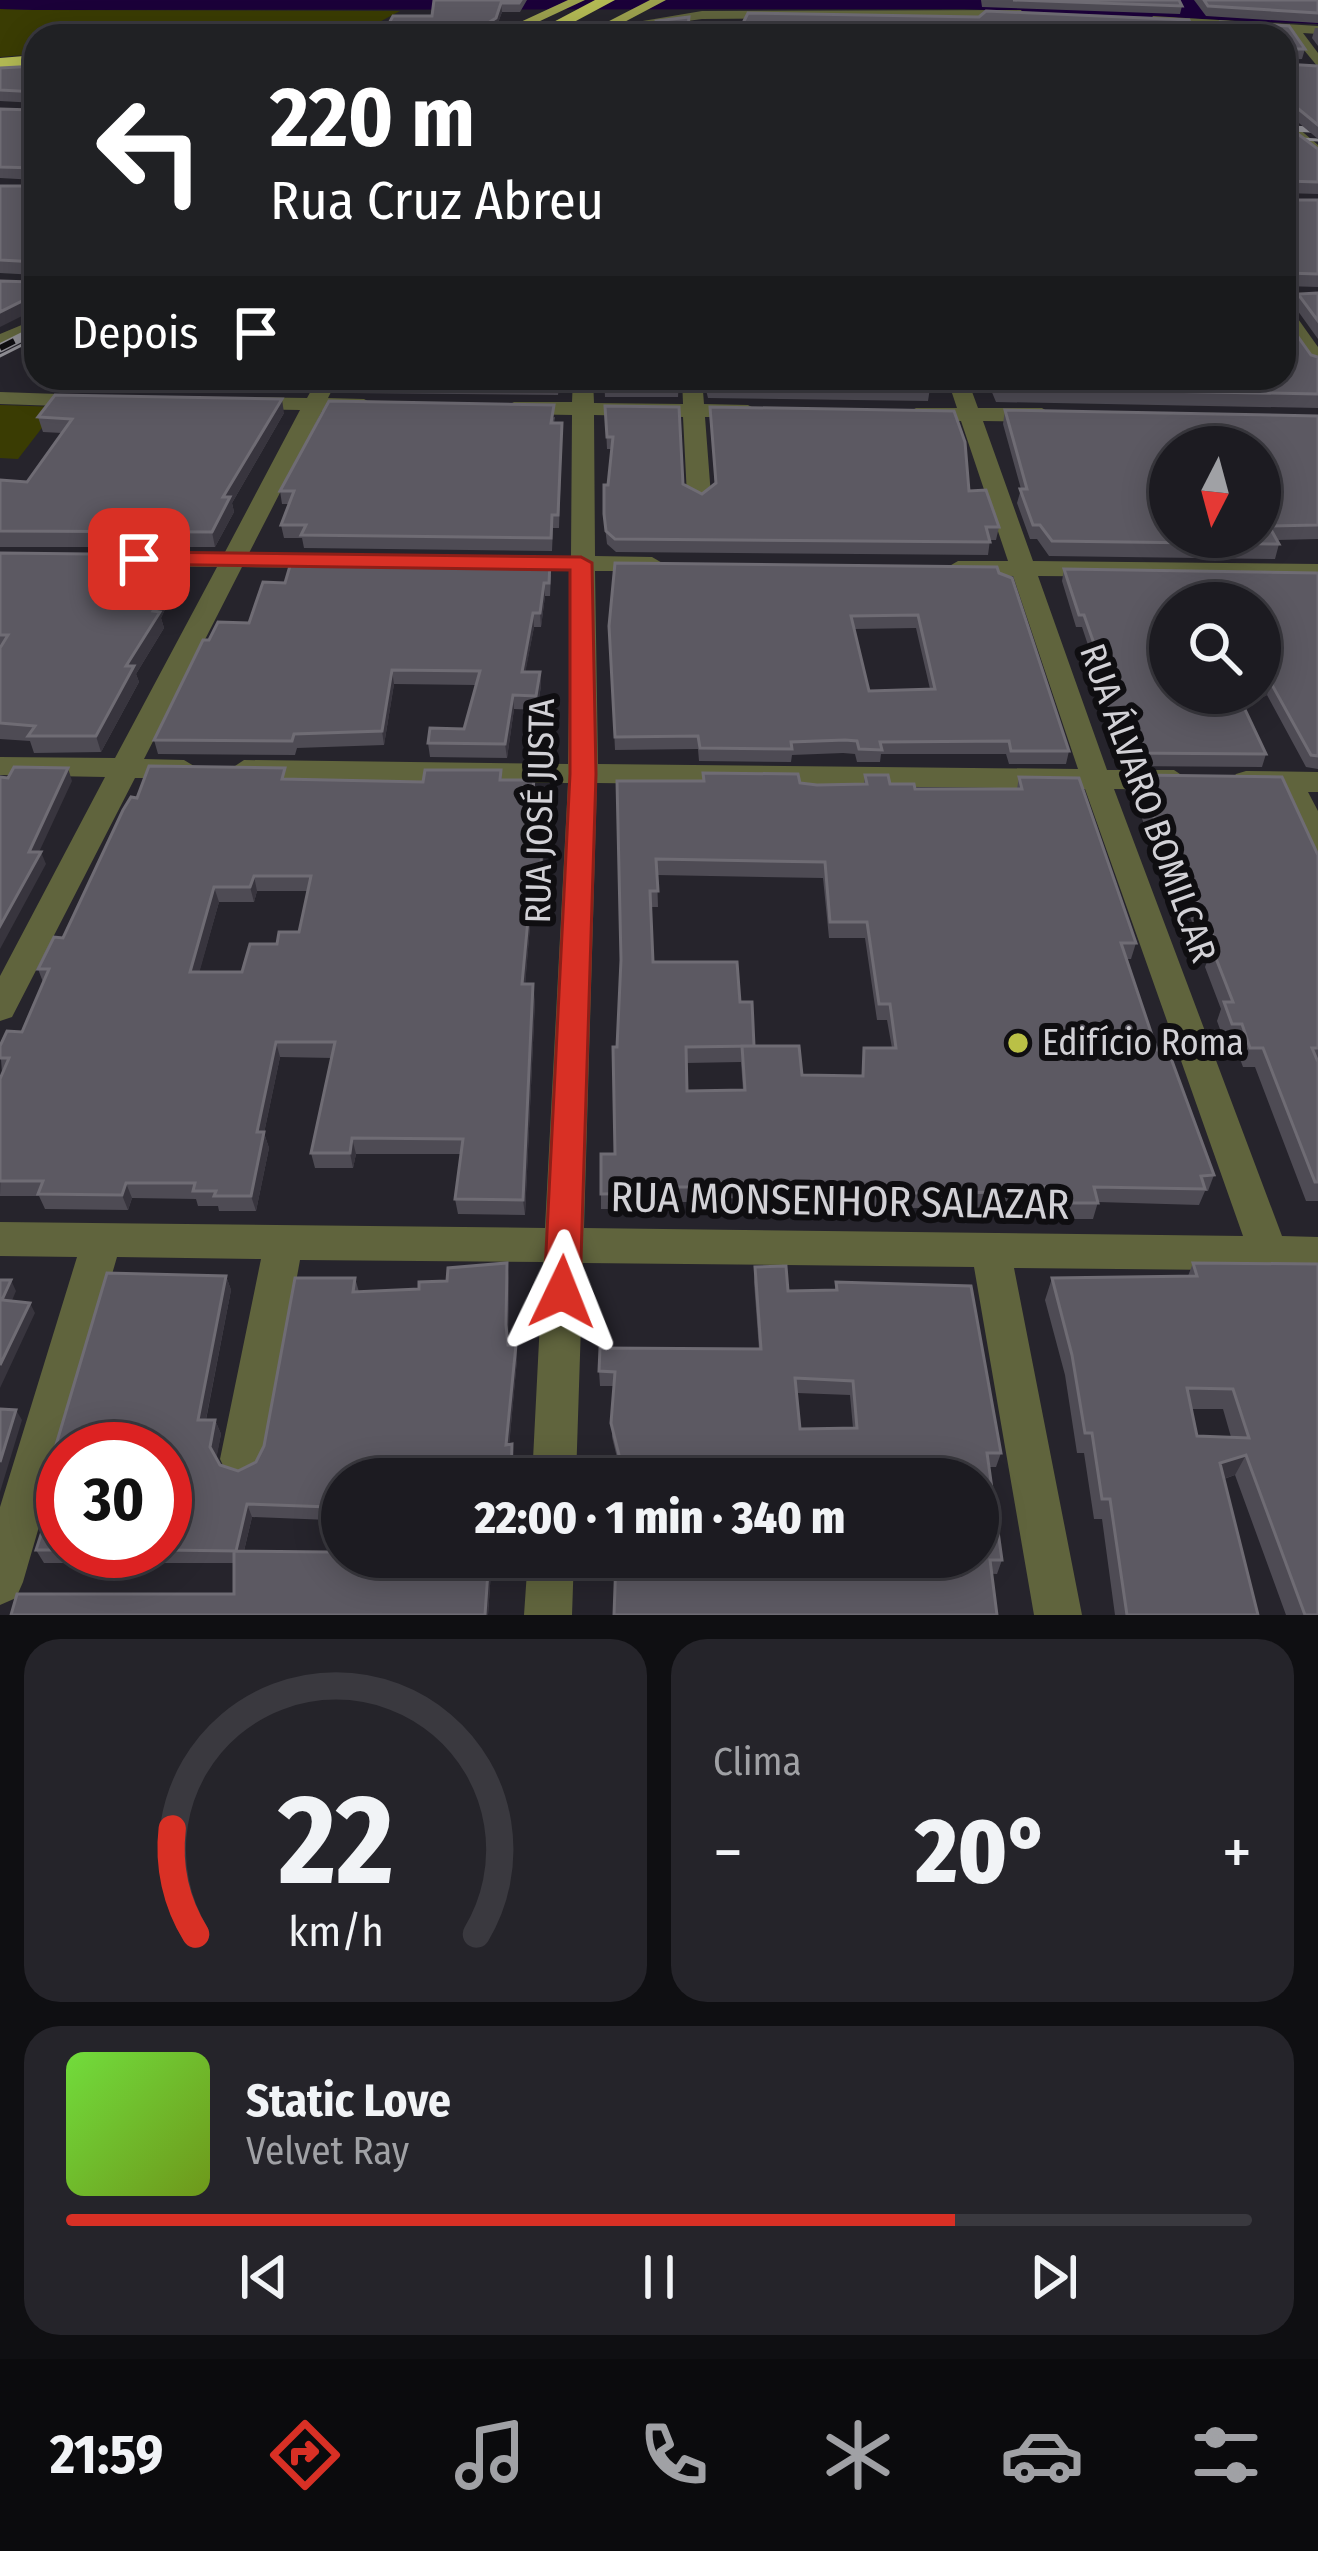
<!DOCTYPE html>
<html lang="pt">
<meta charset="utf-8">
<style>
:root{--surface:#1c1b21;--page:#25242a;--text:#f1f3f6;--muted:#a0a1a5;--line:#3a393f;--accent:#d93025}
body{margin:0;font-family:"Fira Sans Condensed",sans-serif;background:var(--page);color:var(--text);height:100vh;display:flex;flex-direction:column;font-size:45px;white-space:nowrap}
*{box-sizing:border-box;margin:0}
p{font-size:39px;color:var(--muted)}
.icon{flex:none;width:66px;height:66px;fill:none;stroke:currentColor;stroke-width:2;stroke-linecap:round;stroke-linejoin:round}
.map{position:relative;height:1615px;overflow:hidden}
.side{display:flex;flex-direction:column;gap:24px;padding:24px;background:#0f0f12;flex:1}
.side>*{flex:none}
.guide{position:absolute;left:24px;top:24px;width:1272px;height:366px;border-radius:36px;box-shadow:0 6px 30px #0003,0 0 0 3px var(--line);background:#202124;color:#fff;overflow:hidden}
.needle{width:78px;rotate:186deg}
.controls{position:absolute;left:1149px;top:426px;display:grid;gap:24px}
.controls a{display:grid;place-items:center;width:132px;height:132px;border-radius:50%;background:var(--surface);box-shadow:0 6px 30px #0003,0 0 0 3px var(--line);font-size:60px}
.speed{position:absolute;left:36px;top:1422px;display:flex;gap:24px;font-size:60px;font-weight:700;text-align:center}
.speed>*{display:grid;place-content:center;width:156px;height:156px;border-radius:50%;background:var(--surface);box-shadow:0 6px 30px #0003,0 0 0 3px var(--line);line-height:1}
.speed .limit{border:18px solid #d22;background:#fff;color:#111}
.pin{position:absolute;display:grid;place-items:center;width:102px;height:102px;color:#fff;margin:-51px;border-radius:24px;box-shadow:0 6px 18px #0006}
.me{position:absolute;width:132px;margin:-66px;rotate:2deg;stroke-linejoin:round;filter:drop-shadow(0 0 9px #0008)}
.turn{display:flex;align-items:center;gap:42px;height:252px;padding:0 48px;font-size:54px}
.turn .icon{width:156px;height:156px;stroke-width:2.5}
.turn b{display:block;font-size:84px;line-height:102px}
.then{display:flex;align-items:center;height:114px;padding:0 48px;background:#0003;gap:24px;font-size:45px}
.big{font-size:90px;font-weight:800;line-height:1.1}
.side .widget{flex:1;display:flex;flex-direction:column;justify-content:center;gap:18px;min-width:0;padding:0 42px;border-radius:36px;background:var(--page)}
.side .dial{align-items:center;gap:0}
.dial svg{height:312px;overflow:visible;fill:none;stroke:var(--line);stroke-width:7;stroke-linecap:round;text-anchor:middle}
.dial text{fill:var(--text);stroke:none}
.song{display:flex;align-items:center;gap:36px}
.cover{width:144px;height:144px;border-radius:18px;background:linear-gradient(135deg,hsl(100 70% 55%),hsl(80 70% 35%))}
.played{height:12px;border-radius:6px;background:linear-gradient(90deg,var(--accent) 75%,var(--line) 75%)}
.keys{display:flex;justify-content:space-around;direction:ltr}
.heat{display:flex;justify-content:space-between;align-items:center;font-size:66px;direction:ltr}
.side .tiles{flex:1;display:grid;gap:24px;grid-template-columns:1fr 1fr}
.widget:last-child{grid-column:span 2}
.trip{position:absolute;left:321px;top:1458px;width:678px;height:120px;border-radius:60px;background:var(--surface);box-shadow:0 6px 30px #0003,0 0 0 3px var(--line);font-weight:800;line-height:120px;text-align:center}
.dock{display:flex;height:192px;justify-content:space-around;align-items:center;background:#0b0b0d;color:var(--muted)}
.dock .icon{width:84px;height:84px}
.dock .active{color:var(--accent)}
.dock b{font-size:54px;color:var(--text)}
.map>svg:first-child{display:block}
.green{fill:#3a3c03}
.water{fill:#1b0039}
.lines{fill:none;stroke-linecap:round;stroke-linejoin:round}
.minor{fill:#60643d;fill-rule:evenodd}
.major{fill:#9ca14e;fill-rule:evenodd}
.highway{fill:#b3ba54;fill-rule:evenodd}
.tram{stroke:#8f8e94;stroke-width:3}
.rail-far1-casing{stroke:#8f8e94;stroke-width:6}
.rail-casing{stroke:#8f8e94;stroke-width:9}
.rail-far1{stroke:#0f0e11;stroke-width:4.5;stroke-dasharray:14;stroke-linecap:butt}
.rail{stroke:#0f0e11;stroke-width:6;stroke-dasharray:16;stroke-linecap:butt}
.wall{fill:#4e4b54;fill-rule:evenodd}
.shaded-wall{fill:#38353e}
.building{fill:#5c5962;stroke:#6f6c74;stroke-width:3;fill-rule:evenodd}
.route{fill:#d93025;stroke:#8d1f18;stroke-width:3}
.poi-dot{fill:#bac046;stroke:#0f0e11;stroke-width:4.5}
.labels{text-anchor:middle;dominant-baseline:central;stroke-width:12;stroke-linejoin:round;paint-order:stroke}
.street-label{font-size:36px;fill:#d2d1d6;stroke:#0f0e11}
.poi-label{font-size:36px;fill:#d2d1d6;stroke:#0f0e11;text-anchor:start}
.near-street-label{font-size:42px;fill:#d2d1d6;stroke:#0f0e11}
</style>
<div class="map">
<svg width="1318" height="1615" viewBox="0 0 1318 1615">
<rect width="100%" height="100%" fill="#26242c"/>
<path class="green" d="M0 9 36 10 400 11 370 27 363 36H36V54L0 57Z
M0 405 58 407 18 459 0 458Z"/>
<path class="water" d="M0 0H1318V24L964 9 36 10 0 9Z"/>
<g class="lines">
<path class="minor" d="M1021 10 1026 17 702 19 608 32 601 28 702 11Z
M1153 16 1318 26V34L1303 33 1318 53V67L1289 32 1148 23Z
M1284 116 1318 145V159L1284 130Z
M1284 307 1291 309 1318 347V368L1311 366 1284 327Z
M36 319V332L0 347V334Z
M318 378H338L328 398 364 399 375 405 364 411H322L249 553 328 554 340 561 328 568 242 567 144 759 184 760 199 769 184 778H135L12 1017 0 1021V976L105 777 0 775V757L115 758 217 567 142 566 130 559 142 552H225L300 410 244 409 233 403 244 397 307 398Z
M573 378H593L594 403 683 404 682 378H702L704 404 748 405 759 411 748 417H705L711 496 699 503 687 496 683 417 594 415 595 556 652 557 664 564 652 571H595L598 764 1078 769 1013 576 958 575 946 568 958 561H1008L961 421 916 420 905 414 916 408H957L947 378H967L978 408H1042L1053 415 1042 422 983 421 1033 561 1318 564V578L1038 576 1107 770H1174L1189 780 1174 790 1114 789 1282 1236 1318 1237V1271L1014 1268 1082 1615H1034L974 1267 583 1263 576 1479H532L543 1262 300 1260 264 1459 257 1474 242 1480 227 1474 220 1459 261 1259 117 1257 23 1582 16 1598 0 1605V1507L77 1257 0 1256V1222L545 1228 568 783 244 780 229 770 244 760 568 764 571 571 514 570 502 563 514 556H571L572 415 514 414 503 408 514 402H572ZM597 783 1085 789 1243 1236 584 1228Z
M0 392 88 395 99 401 88 407 0 404Z
M1246 771 1318 772V792H1308L1318 811V852L1307 848 1278 791 1236 788 1231 781 1236 774Z
M528 1557H574L572 1615H524Z"/>
<path class="major" d="M568 0H585L508 36H490Z
M650 0H666L598 36H580Z"/>
<path class="highway" d="M595 0H615L548 36H527Z
M36 55V65L0 68V58Z"/>
<path class="tram" d="M1284 138 1318 140
M0 356 36 338"/>
<defs>
<path id="rail-far1" d="M1284 128 1318 130"/>
<path id="rail" d="M0 348 36 330"/>
</defs>
<use href="#rail-far1" class="rail-far1-casing"/>
<use href="#rail" class="rail-casing"/>
<use href="#rail-far1" class="rail-far1"/>
<use href="#rail" class="rail"/>
</g>
<path class="wall" d="M434 0H527L520 12H502L496 28 491 31 432 16Z
M981 0H1179L1182 6 1180 14 982 7Z
M1194 0H1318V23L1206 16Z
M1222 22 1289 26 1305 49 1302 59 1284 60V36H1223L1220 32Z
M688 27 740 29 1192 27 1190 36H654Z
M1315 28H1318V46L1312 38Z
M1284 64 1318 66V139L1287 113 1284 107Z
M36 66V103L0 101V68Z
M36 107V180L0 178V109L33 110Z
M1284 133 1318 149V194L1284 193Z
M0 186H33L36 275 0 273Z
M1287 200H1318V287L1284 286Z
M1318 293V339L1295 307 1298 294Z
M1311 355 1318 357V408L996 402 986 378H1284Z
M39 378H304L297 391 42 388Z
M560 378 558 395 350 393 348 379Z
M604 378H679L678 397H605Z
M703 378H927L930 388 928 401 708 398Z
M605 406 683 484 702 494 715 484 710 407 969 491 999 527 996 540H990L988 555 616 552 607 544 605 527 604 485H608L611 449H607Z
M1005 410 1318 416V539L1277 540 1279 544 1275 559 1049 556 1037 539H1030L1017 503 1021 489 1003 424Z
M284 413 232 503 234 512 215 547H0V480L27 482 62 433 43 432 38 417Z
M555 417 554 423 562 436 559 528H553L552 551 304 548 302 538H284L281 525 289 504H282L280 491Z
M0 553 180 555 183 571 161 618 164 628 136 674 139 682 101 752 34 753 30 741 0 739Z
M997 567 1069 751 1066 764H1009L1006 754H881L880 762H857L855 754 843 753 792 755 791 762 699 761 698 749 615 750 609 626ZM916 628 930 689 869 691 854 629Z
M1064 569 1318 573V769L1306 767 1267 695 1244 707 1266 754 1262 767 1121 766 1092 687 1095 675H1098L1082 627H1076L1062 581Z
M551 575 550 596H545L541 627H534L525 672H540L541 686 537 710 514 709 507 758 430 757 428 743 464 729 476 685 394 684 384 745 297 748 295 755 158 754 154 740 209 640 249 623 285 583Z
M501 770 502 780H534L536 796 533 813H544L545 829 540 913 531 914 525 984 535 1000 525 1215 458 1214 455 1199 461 1154H356L353 1168H315L311 1153 332 1058 280 1057 264 1133 269 1148 256 1211H219L218 1206H198L196 1199 132 1198 128 1210 45 1209 39 1196H0L2 1073 0 1046 22 1032 43 982 38 969 63 938 287 780 423 782ZM257 891H308L299 932 277 944 242 972H199L219 902H254Z
M865 775 890 784 915 789H1017L1019 777 1136 943 1131 959H1127L1157 1050 1214 1175 1208 1191H1205L1199 1205 1098 1202 1093 1219H1063L1059 1203 1000 1201 999 1207 940 1208H874L873 1202 815 1203 813 1218H751L750 1198 690 1199V1202H667V1209H601V1154H615L621 960 617 781 800 783 817 785 864 784ZM657 875 823 878 829 938H865L877 1020H887L892 1048H864L862 1076 802 1075 754 1046 740 1002 653 962 651 907H658ZM741 1062 743 1090 687 1091 686 1063Z
M1138 775 1318 855V1201H1306L1255 1067H1243L1234 1043H1225L1217 1021 1221 1009 1205 967 1208 959 1184 903H1173L1133 794Z
M1193 1263 1318 1615H1286L1235 1475 1224 1479 1258 1615H1115L1102 1519H1094L1084 1453H1077L1065 1375 1045 1300 1052 1278 1188 1276ZM1191 1409H1223L1231 1437 1197 1436Z
M755 1267 788 1291 835 1290 836 1282 1001 1453 996 1467H989L1002 1560 997 1574 834 1567 881 1568 879 1557H978V1479L622 1478 612 1437 614 1386H600L599 1371 759 1349 754 1282ZM797 1393 850 1395 853 1428 800 1429Z
M226 1276 231 1290 206 1420H215L221 1434 216 1458 220 1465 238 1471 256 1462 355 1278 359 1292 419 1289 509 1278 508 1339V1345H516L517 1359 509 1445 514 1458 513 1479H342V1557H492L488 1615H11L234 1594V1563H44L36 1550 62 1469H61L53 1455ZM63 1449 165 1551H63ZM252 1517 329 1520V1552L244 1551Z"/>
<path class="shaded-wall" d="M501 3 502 12 496 28 492 31V36H490L485 25Z
M36 294V309L0 327V312Z
M295 378H304L297 391Z
M282 399 284 413 232 503 234 512 215 547 212 532 223 497Z
M180 555 183 571 161 618 164 628 136 674 139 682 101 752 96 736 126 666Z
M544 583 545 596 541 627 540 613Z
M533 613 534 627 523 685 522 672Z
M392 670 394 684 384 745 382 731Z
M540 672 541 686 537 710 536 696Z
M1271 683 1267 695 1236 711 1240 699 1251 693H1260V689Z
M513 695 514 709 507 758 505 744Z
M68 768 72 781 33 865 29 852Z
M534 780 536 796 531 828 530 813Z
M544 813 545 829 540 913 539 898Z
M41 852 46 864 0 949V926Z
M254 876 257 891 254 902 250 887Z
M214 887 219 902 195 988 190 972Z
M530 898 531 914 524 999 522 984Z
M533 984 535 1000 525 1215 523 1200Z
M276 1042 280 1057 264 1133 269 1148 256 1211 251 1196 257 1132Z
M352 1138 356 1154 353 1168 350 1153Z
M126 1183 132 1198 128 1210 122 1195Z
M507 1263 509 1278 508 1339 506 1325Z
M226 1276 231 1290 203 1434 198 1420Z
M11 1280 16 1291 8 1310 2 1300Z
M30 1303 35 1313 0 1388V1365Z
M516 1345 517 1359 508 1459 506 1445Z
M16 1410 22 1420 0 1492V1462Z
M215 1420 221 1434 216 1461 210 1447Z
M1246 1455 1235 1475 1210 1483 1220 1463Z
M247 1504 252 1517 241 1563 236 1551Z
M489 1557H492L488 1615H485Z"/>
<path class="building" d="M434 0H521L519 3H501L496 18 485 25 491 30 490 36H382L393 16H432Z
M1013 0H1179L1182 6Z
M1204 0H1318V13L1208 6Z
M986 11 1189 20 1192 27H1132L1138 36H654L656 21 689 17 688 27 740 29 748 13 979 17Z
M1222 22 1289 26 1305 49H1284V36H1234Z
M1284 64 1318 66V125L1290 102 1284 92Z
M36 66V92L0 90V68Z
M36 107V168L0 167V109L33 110Z
M1284 133 1298 134 1318 149V182L1287 181 1284 191Z
M36 183V264V262L0 260V186H33Z
M1284 197 1287 200H1318V274L1287 273 1284 276Z
M36 278V294L0 312V281L32 282Z
M1318 293V321L1298 294Z
M1284 317 1311 355 1318 357V394L998 388 993 378H1284Z
M348 378H558L557 382Z
M604 378H679L678 384 605 383Z
M707 378H927L930 388 708 384Z
M55 395 282 399 223 497H230L212 532 0 531V480L27 482 72 419 38 417Z
M329 401 554 405 551 423H562L558 515H552L551 538 301 535 306 525H281L294 491H280Z
M605 406 679 407 683 484 702 494 716 483 710 407 954 411 965 442 969 491 986 490 999 527H986L990 542 615 539 606 531 604 514V485H608L613 437H607Z
M1005 410 1318 416V525L1269 526 1279 544 1052 541 1040 525H1033L1020 489H1027ZM1170 447H1260V537H1170Z
M0 553 180 555 153 611 160 612 126 666H134L96 736H28L35 726 0 723V648L8 635H0Z
M292 559 550 562 549 583H544L540 613H533L522 672H540L536 696 513 695 505 744 428 743 430 728 464 729 480 671 392 670 382 731 294 734 292 741 154 740 203 640H209L218 622 249 623 263 582 285 583Z
M615 563 997 567 999 573 1012 578 1069 751H1011L1009 741 880 742 882 750 859 749 857 741 845 740 791 742 792 749 700 748 698 736 615 737 609 626ZM918 615 935 689 869 691 851 616Z
M1064 569 1318 573V756L1311 755 1271 683 1260 689V603H1170V693H1251L1240 699 1266 754 1125 753 1095 675H1105L1084 615H1079Z
M149 766 285 768 282 779 423 782 425 770H501L500 780H534L530 813H544L539 898H530L522 984H533L523 1200 455 1199 463 1139 352 1138 350 1153H311L335 1042H276L257 1132H264L251 1196H214L216 1191H193L195 1183H126L122 1195 38 1194 43 1181H0V1079L9 1058H0V1046L7 1031 22 1032 49 969H38L54 937 63 938 123 810 131 797 137 798ZM254 876H311L299 932H279L277 944H250L242 972H190L214 887H250Z
M14 767 68 768 29 852H41L0 926V777L8 778Z
M703 773 798 774 800 783 817 785 867 784 865 775H888L890 784H914L915 789H1022L1019 777 1079 778 1136 943H1121L1157 1050H1168L1214 1175 1201 1176 1205 1189 1094 1187 1098 1203H1067L1063 1187 1002 1186 1003 1192 944 1193H877L876 1186 814 1187 815 1203 752 1202 751 1182 690 1183V1187H667V1193L601 1194V1154H615L613 1047H617L621 960 617 781H704ZM656 859 825 862 830 922H867L879 1004H890L896 1048H864L863 1076 802 1075 799 1046H742L745 1090 687 1091 686 1047 754 1046 752 1002H740L737 962H653L650 891H658Z
M1138 775 1282 777 1318 855V1048H1312L1318 1062V1182H1315L1263 1048H1250L1242 1024H1232L1224 1002H1233L1212 948 1219 949 1190 884H1179Z
M507 1263 506 1325 508 1345H516L506 1445 512 1444 511 1479H342V1557H489L485 1615H11L17 1594H234V1551L329 1552V1507L247 1504 236 1551 165 1550V1449H63V1455H53L107 1273 226 1276 198 1420H215L210 1447 220 1465 238 1471 256 1462 264 1446 295 1278H355L353 1292 419 1289V1282L447 1281 448 1268Z
M1193 1263 1318 1264V1615H1305L1246 1455 1220 1463 1258 1615H1127L1110 1499H1102L1092 1433H1085L1072 1355 1052 1278 1197 1276ZM1187 1388 1233 1389 1249 1438 1197 1436Z
M786 1266 788 1291 837 1290 836 1282 971 1286 1001 1453H987L1002 1560H990L997 1615H614L616 1560H624V1557H833L834 1567 885 1568 884 1557H978V1479H630L631 1464 621 1463 611 1423 615 1372 599 1371 600 1348 761 1349 755 1267ZM795 1378 853 1381 857 1428 800 1429Z
M0 1280H11L2 1300 30 1303 0 1365Z
M0 1409 16 1410 0 1462Z
M63 1467V1550H36Z"/>
<path class="route" d="M139 552 581 557 592 563 596 774 580 1292 575 1303 562 1308 549 1303 544 1292 570 774V570L131 564V554Z"/>
<circle class="poi-dot" cx="1018" cy="1043" r="12"/>
<g class="labels">
<g class="street-label">
<text transform="translate(1148 803) rotate(70)">RUA ÁLVARO BOMILCAR</text>
<text transform="translate(540 811) rotate(-89)">RUA JOSÉ JUSTA</text>
</g>
<g class="poi-label">
<text x="1042" y="1043">Edifício Roma</text>
</g>
<g class="near-street-label">
<text transform="translate(840 1201) rotate(1)">RUA MONSENHOR SALAZAR</text>
</g>
</g>
</svg>
<div class="controls">
<a><svg class="needle" viewBox="-14 -14 28 28"><path d="M0-13l5 13h-10z" fill="#e53935"/><path d="M0 13l5-13h-10z" fill="#a0a1a5"/></svg></a>
<a><svg class="icon" aria-label="search" viewBox="0 0 24 24"><circle cx="10" cy="10" r="6"/><path d="M15 15l6 6"/></svg></a>
</div>
<div class="speed"><div class="limit">30</div></div>
<div class="pin" style="left:139px;top:559px;background:#d93025"><svg class="icon" aria-label="arrive" viewBox="0 0 24 24"><path d="M6 21V4h12l-3 4 3 4H6"/></svg></div>
<svg class="me" style="left:562px;top:1292px" viewBox="-20 -20 40 40"><path d="M0-17L14 15 0 8-14 15z" fill="#d93025" stroke="#fff" stroke-width="4"/></svg>
<div class="trip">22:00 · 1 min · 340 m</div>
<div class="guide">
<div class="turn"><svg class="icon" aria-label="left" viewBox="0 0 24 24"><path d="M17 20v-9H6M10 6l-5 5 5 5"/></svg><div><b>220 m</b>Rua Cruz Abreu</div></div>
<div class="then">Depois<svg class="icon" aria-label="arrive" viewBox="0 0 24 24"><path d="M6 21V4h12l-3 4 3 4H6"/></svg></div>
</div>
</div>
<section class="side">
<div class="tiles">
<div class="widget dial"><svg viewBox="0 0 100 80">
<path d="M14 69A42 42 0 1 1 86 69"/>
<path d="M14 69A42 42 0 0 1 8 42" stroke="#d93025"/>
<text x="50" y="56" font-size="32" font-weight="700">22</text>
<text x="50" y="72" font-size="11">km/h</text>
</svg></div>
<div class="widget"><p>Clima</p>
<div class="heat"><a>−</a><b class="big">20°</b><a>+</a></div>
</div>
<div class="widget">
<div class="song"><i class="cover"></i><div><b>Static Love</b><p>Velvet Ray</p></div></div>
<div class="played"></div>
<div class="keys"><svg class="icon" aria-label="previous" viewBox="0 0 24 24"><path d="M18 5L8 12l10 7zM5 5v14"/></svg><svg class="icon" aria-label="pause" viewBox="0 0 24 24"><path d="M8 5v14M16 5v14"/></svg><svg class="icon" aria-label="next" viewBox="0 0 24 24"><path d="M6 5l10 7-10 7zM19 5v14"/></svg></div>
</div>
</div>
</section>
<nav class="dock">
<b>21:59</b>
<svg class="icon active" aria-label="directions" viewBox="0 0 24 24"><path d="M12 3l9 9-9 9-9-9zM9 14v-3h6M13 9l2 2-2 2"/></svg>
<svg class="icon" aria-label="music" viewBox="0 0 24 24"><path d="M9 18V5l10-2v13"/><circle cx="6" cy="18" r="3"/><circle cx="16" cy="16" r="3"/></svg>
<svg class="icon" aria-label="phone" viewBox="0 0 24 24"><path d="M5 4h4l2 5-3 2q2 4 5 5l2-3 5 2v4C11 20 4 13 5 4z"/></svg>
<svg class="icon" aria-label="climate" viewBox="0 0 24 24"><path d="M12 3v18M4 7l16 10M4 17L20 7"/></svg>
<svg class="icon" aria-label="car" viewBox="0 0 24 24"><path d="M5 17H2v-5l4-1 3-4h7l3 4 3 1v5h-3M9 17h6M6 11h13"/><circle cx="7" cy="17" r="2"/><circle cx="17" cy="17" r="2"/></svg>
<svg class="icon" aria-label="filters" viewBox="0 0 24 24"><path d="M4 7h16M4 17h16"/><circle cx="9" cy="7" r="2"/><circle cx="15" cy="17" r="2"/></svg>
</nav>
